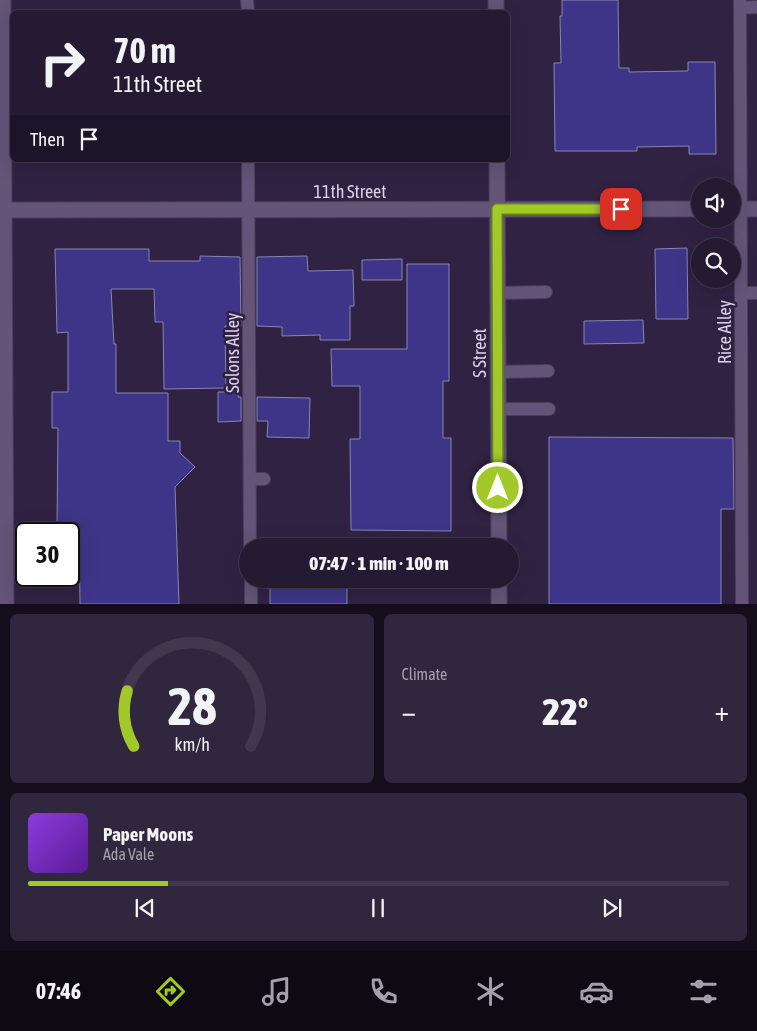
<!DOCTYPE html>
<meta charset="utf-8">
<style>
:root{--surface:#241a32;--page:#30273e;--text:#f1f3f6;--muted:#a3a1ac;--line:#41384d;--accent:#a2c929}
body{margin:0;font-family:"Asap Condensed",sans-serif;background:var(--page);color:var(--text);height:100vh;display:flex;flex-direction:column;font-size:19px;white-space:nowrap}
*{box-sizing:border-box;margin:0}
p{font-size:16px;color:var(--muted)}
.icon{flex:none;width:28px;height:28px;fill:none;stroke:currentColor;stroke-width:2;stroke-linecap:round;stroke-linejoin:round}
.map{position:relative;height:604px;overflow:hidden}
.sheet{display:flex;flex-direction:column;gap:10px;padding:10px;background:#140e1c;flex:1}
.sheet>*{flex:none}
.top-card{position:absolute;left:10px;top:10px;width:500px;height:152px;border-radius:8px;box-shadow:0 5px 20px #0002,0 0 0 1px var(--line);background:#241a32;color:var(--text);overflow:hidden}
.fabs{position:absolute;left:691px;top:178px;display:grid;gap:10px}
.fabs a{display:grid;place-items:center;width:50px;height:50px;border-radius:50%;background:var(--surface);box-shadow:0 5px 20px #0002,0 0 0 1px var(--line);font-size:25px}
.speed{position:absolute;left:15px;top:522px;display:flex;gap:10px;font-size:25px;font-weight:700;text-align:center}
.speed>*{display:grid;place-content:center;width:65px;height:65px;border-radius:50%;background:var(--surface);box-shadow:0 5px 20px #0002,0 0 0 1px var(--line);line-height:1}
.speed .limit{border:2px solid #111;border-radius:8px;background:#fff;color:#111}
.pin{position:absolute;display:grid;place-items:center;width:42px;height:42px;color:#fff;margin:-21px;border-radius:10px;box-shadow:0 2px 8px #0006}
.me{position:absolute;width:55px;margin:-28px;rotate:0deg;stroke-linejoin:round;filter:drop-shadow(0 0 4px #0008)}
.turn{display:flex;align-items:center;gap:18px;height:105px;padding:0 20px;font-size:22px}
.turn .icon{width:65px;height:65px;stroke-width:2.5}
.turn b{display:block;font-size:35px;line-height:42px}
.then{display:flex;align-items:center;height:48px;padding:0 20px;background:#0003;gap:10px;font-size:19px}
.big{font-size:38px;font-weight:800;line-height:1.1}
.sheet .tile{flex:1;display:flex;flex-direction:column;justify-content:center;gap:8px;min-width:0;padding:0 18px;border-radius:8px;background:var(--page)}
.sheet .dial{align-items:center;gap:0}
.dial svg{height:130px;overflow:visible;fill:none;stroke:var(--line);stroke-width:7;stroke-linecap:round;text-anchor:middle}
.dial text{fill:var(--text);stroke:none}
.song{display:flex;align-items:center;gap:15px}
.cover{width:60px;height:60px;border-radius:8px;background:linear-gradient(135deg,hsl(270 70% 55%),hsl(270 70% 35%))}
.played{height:5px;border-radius:2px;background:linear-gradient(90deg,var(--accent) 20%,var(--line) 20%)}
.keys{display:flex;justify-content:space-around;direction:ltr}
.heat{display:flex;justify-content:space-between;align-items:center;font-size:28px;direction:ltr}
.sheet .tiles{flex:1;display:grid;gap:10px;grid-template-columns:1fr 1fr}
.tile:last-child{grid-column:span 2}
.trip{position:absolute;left:239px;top:538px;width:280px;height:50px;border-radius:25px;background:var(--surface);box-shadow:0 5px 20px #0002,0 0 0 1px var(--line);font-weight:800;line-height:50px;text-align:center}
.tab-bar{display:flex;height:80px;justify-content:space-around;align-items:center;background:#0e0a14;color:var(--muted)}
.tab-bar .icon{width:35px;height:35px}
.tab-bar .on{color:var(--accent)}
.tab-bar b{font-size:22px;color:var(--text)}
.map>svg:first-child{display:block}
.building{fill:#3e3588;stroke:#8687b0}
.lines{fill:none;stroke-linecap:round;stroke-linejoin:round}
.service-casing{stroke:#4b3e5a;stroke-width:14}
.minor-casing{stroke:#4b3e5a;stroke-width:17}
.tertiary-casing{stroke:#4b3e5a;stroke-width:17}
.service{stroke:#635478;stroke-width:12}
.minor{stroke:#635478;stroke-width:15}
.tertiary{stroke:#635478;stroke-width:15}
.route-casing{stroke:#69831b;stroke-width:12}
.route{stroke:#a2c929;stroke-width:9}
.labels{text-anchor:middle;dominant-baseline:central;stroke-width:5;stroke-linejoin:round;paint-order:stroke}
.street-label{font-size:18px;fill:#dbd3e8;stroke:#302243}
</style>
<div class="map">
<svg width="757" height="604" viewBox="0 0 757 604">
<rect width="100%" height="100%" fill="#302243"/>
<path class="building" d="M562 0H618L619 68H629V72L688 71V62H715L716 154H689V146L637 147V151H555L554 63H561L560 16H562Z
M687 248 688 319H656L655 249Z
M55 249H149V261H200V256L240 257 241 326H225L226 388 164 389 163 322H155L154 289H111L114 344H116V393H168V441H180V453L195 467 175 487 179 604H80L79 527 57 528 58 428H52V392H68V332L57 333Z
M307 256 308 271 353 270 354 306H350V340H320V335L282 336V327L257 326V257Z
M402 259V280H362V260Z
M407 264H449V381H443V438H451V531L351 530 350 439H360V386H332L331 349H407Z
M643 320 644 343 584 344V321Z
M218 392H238V397H241V421L218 422Z
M257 397 310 398 309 438 267 437 268 421H257Z
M549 437 733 438 734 509H721V604H549Z
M270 579H347V604H270Z"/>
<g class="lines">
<defs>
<path id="service" d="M247 0 248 12
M740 0 742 604
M740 8 757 7
M248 160 250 546
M497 293 546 292
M741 293H757
M498 372 548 371
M498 409H549
M250 479H264
M251 579V604"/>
<path id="minor" d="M496 0V12
M497 160 499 546
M732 209H757
M0 210 700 209
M499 579V604"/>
<path id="tertiary" d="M3 0 6 604"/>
</defs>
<use href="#service" class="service-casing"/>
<use href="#minor" class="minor-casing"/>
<use href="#tertiary" class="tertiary-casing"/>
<use href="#service" class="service"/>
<use href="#minor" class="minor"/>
<use href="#tertiary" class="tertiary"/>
</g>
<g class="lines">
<defs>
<path id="route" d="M498 488 497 209H621"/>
</defs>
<use href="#route" class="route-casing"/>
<use href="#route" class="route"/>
</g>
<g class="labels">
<g class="street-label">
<text x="350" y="191">11th Street</text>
<text transform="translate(724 332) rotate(-90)">Rice Alley</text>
<text transform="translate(232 353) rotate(-90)">Solons Alley</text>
<text transform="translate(479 353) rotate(-90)">S Street</text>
</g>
</g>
</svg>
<div class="fabs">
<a><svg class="icon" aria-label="sound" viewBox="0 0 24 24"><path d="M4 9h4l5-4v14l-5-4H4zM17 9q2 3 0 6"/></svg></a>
<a><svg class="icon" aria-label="search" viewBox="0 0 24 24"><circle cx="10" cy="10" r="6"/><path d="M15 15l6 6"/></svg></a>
</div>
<div class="speed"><div class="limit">30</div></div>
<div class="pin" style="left:621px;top:209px;background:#d93025"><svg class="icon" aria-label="arrive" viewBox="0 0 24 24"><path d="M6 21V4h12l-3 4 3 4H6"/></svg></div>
<svg class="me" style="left:498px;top:488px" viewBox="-20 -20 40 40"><circle r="17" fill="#a2c929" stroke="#fff" stroke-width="3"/><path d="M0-11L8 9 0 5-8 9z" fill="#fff"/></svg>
<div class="trip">07:47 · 1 min · 100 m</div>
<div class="top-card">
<div class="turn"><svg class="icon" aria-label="right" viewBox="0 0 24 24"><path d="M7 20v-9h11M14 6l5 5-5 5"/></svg><div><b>70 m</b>11th Street</div></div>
<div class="then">Then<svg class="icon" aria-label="arrive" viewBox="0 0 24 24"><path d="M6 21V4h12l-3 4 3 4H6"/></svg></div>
</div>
</div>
<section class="sheet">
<div class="tiles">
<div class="tile dial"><svg viewBox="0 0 100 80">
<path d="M14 69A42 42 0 1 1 86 69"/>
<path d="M14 69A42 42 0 0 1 10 35" stroke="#a2c929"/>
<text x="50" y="56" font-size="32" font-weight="700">28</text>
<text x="50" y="72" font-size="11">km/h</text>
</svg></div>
<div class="tile"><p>Climate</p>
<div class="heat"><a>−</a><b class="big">22°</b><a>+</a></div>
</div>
<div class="tile">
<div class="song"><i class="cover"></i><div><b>Paper Moons</b><p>Ada Vale</p></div></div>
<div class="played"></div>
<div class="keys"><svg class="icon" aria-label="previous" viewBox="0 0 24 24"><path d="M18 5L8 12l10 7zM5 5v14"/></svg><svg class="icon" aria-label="pause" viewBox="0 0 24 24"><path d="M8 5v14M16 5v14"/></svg><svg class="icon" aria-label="next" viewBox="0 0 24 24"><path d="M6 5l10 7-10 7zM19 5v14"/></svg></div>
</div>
</div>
</section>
<nav class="tab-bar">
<b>07:46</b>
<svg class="icon on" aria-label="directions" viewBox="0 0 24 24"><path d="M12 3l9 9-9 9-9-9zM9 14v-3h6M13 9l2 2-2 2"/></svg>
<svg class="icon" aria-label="music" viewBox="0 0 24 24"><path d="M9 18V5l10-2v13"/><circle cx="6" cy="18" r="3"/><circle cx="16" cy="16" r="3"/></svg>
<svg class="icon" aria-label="phone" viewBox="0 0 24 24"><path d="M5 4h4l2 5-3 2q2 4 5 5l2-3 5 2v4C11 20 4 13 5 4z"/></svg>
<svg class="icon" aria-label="climate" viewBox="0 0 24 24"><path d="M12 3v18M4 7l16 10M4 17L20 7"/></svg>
<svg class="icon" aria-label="car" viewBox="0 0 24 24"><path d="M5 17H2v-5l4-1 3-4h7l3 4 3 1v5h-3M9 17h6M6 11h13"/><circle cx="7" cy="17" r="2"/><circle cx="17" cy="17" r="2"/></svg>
<svg class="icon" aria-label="filters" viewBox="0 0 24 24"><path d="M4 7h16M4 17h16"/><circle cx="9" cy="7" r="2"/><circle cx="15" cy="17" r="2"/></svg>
</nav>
